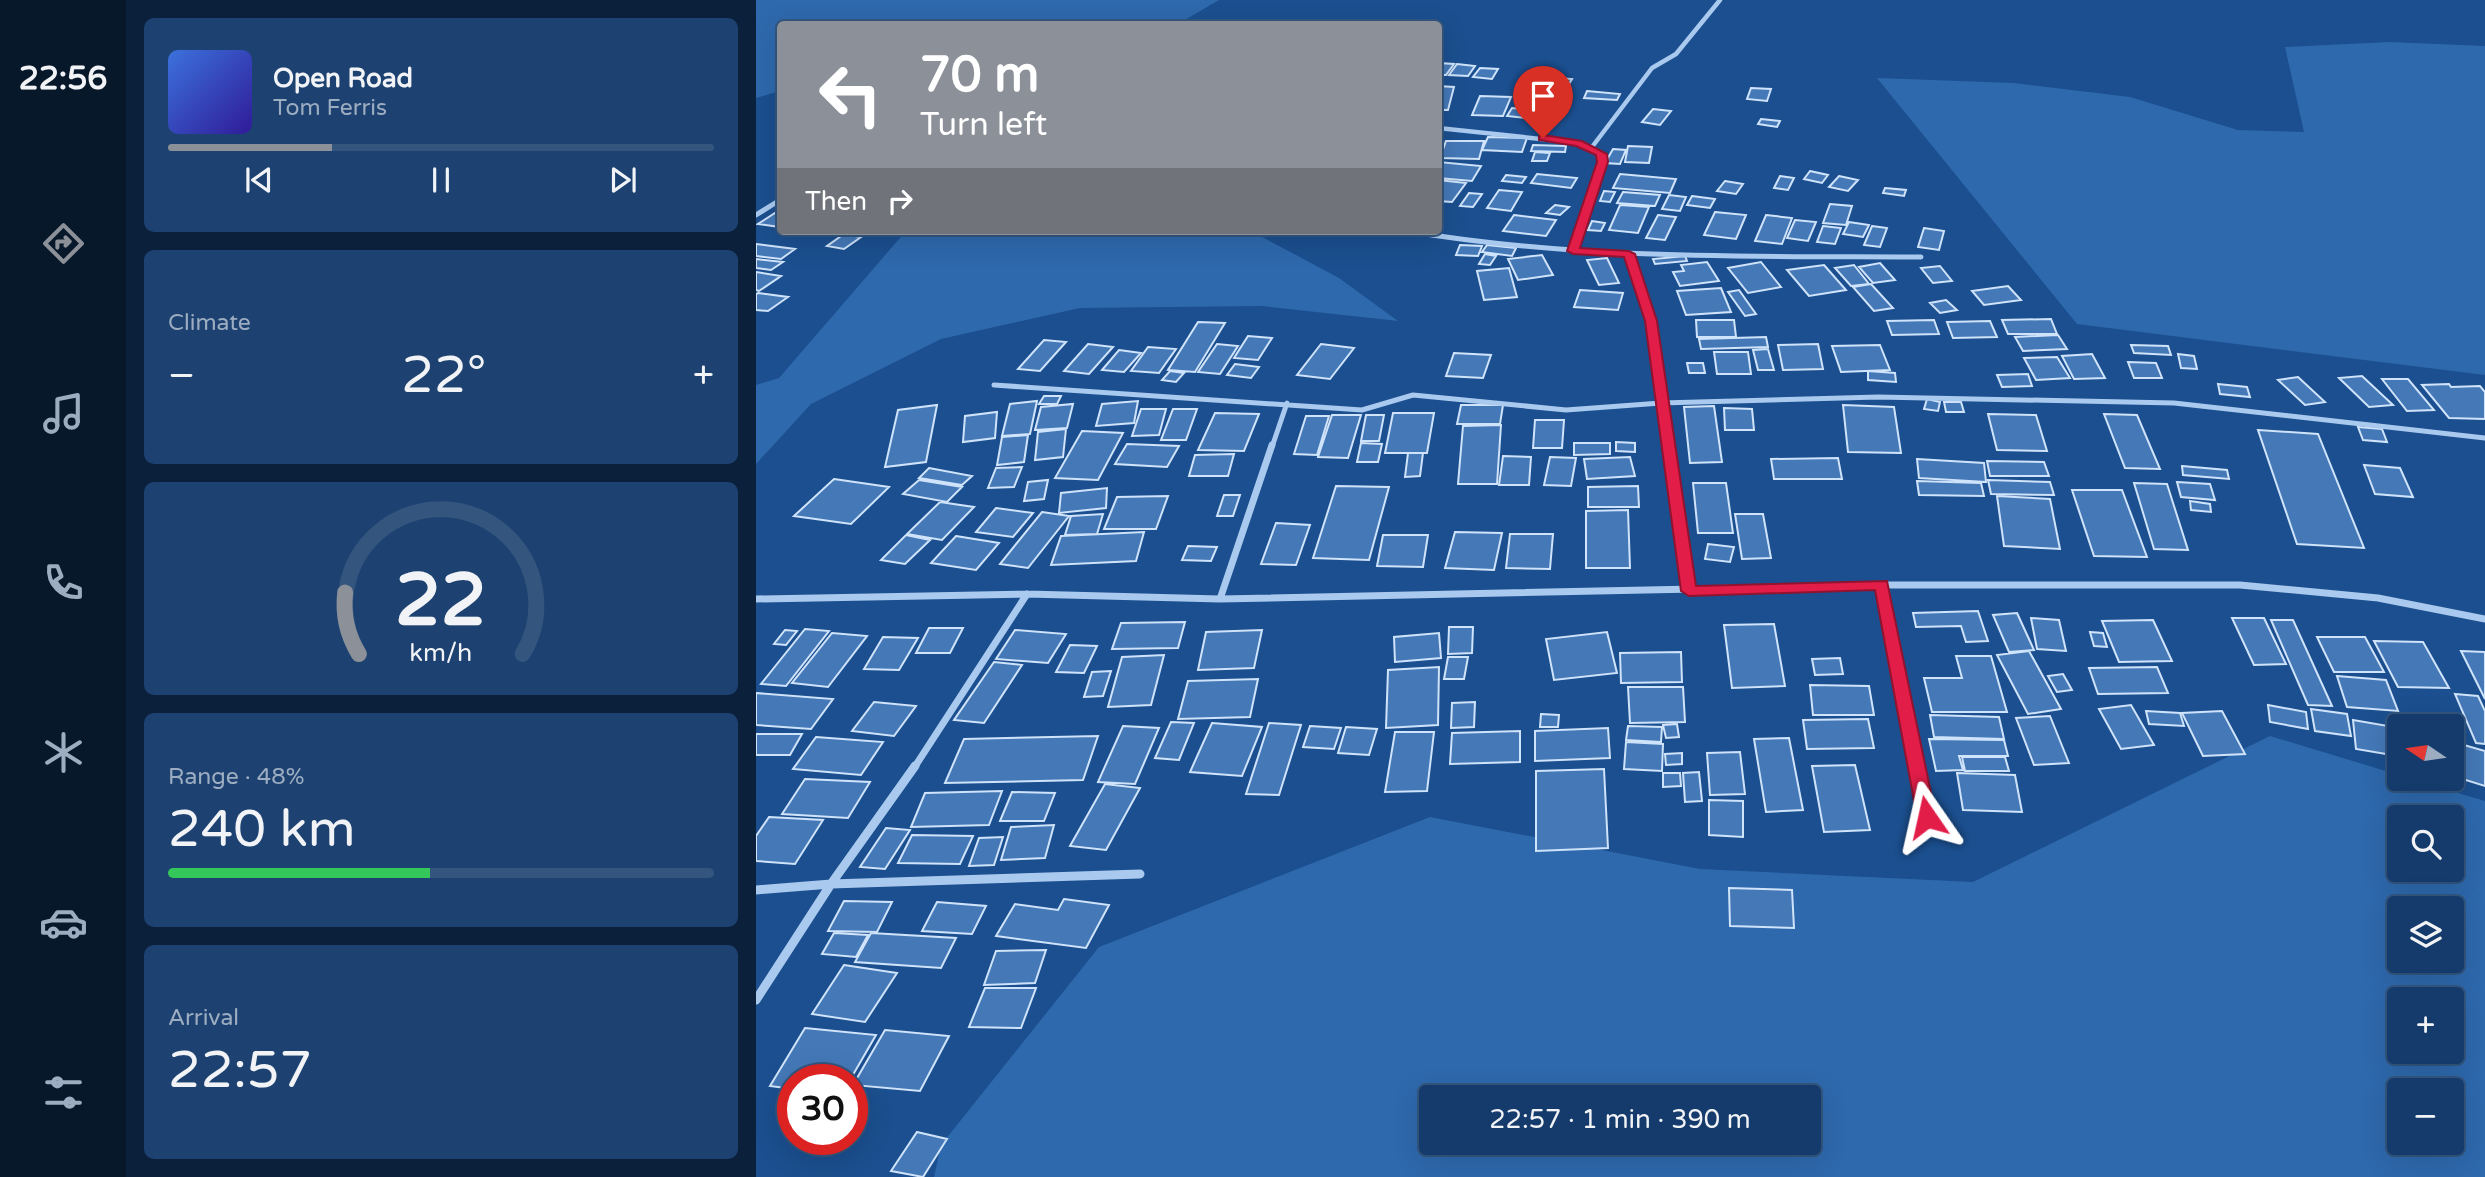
<!DOCTYPE html>
<meta charset="utf-8">
<style>
:root{--surface:#143b6b;--page:#1d4271;--text:#f1f3f6;--muted:#9dadc1;--line:#33557e;--accent:#8c9099}
body{margin:0;font-family:"Varela Round",sans-serif;background:var(--page);color:var(--text);height:100vh;display:flex;flex-direction:column;font-size:26px;white-space:nowrap}
*{box-sizing:border-box;margin:0}
p{font-size:23px;color:var(--muted)}
.icon{flex:none;width:38px;height:38px;fill:none;stroke:currentColor;stroke-width:2;stroke-linecap:round;stroke-linejoin:round}
.map{position:relative;flex:1;overflow:hidden}
.details{display:flex;flex-direction:column;gap:18px;padding:18px;background:#0b203b;width:630px}
.details>*{flex:none}
.banner{position:absolute;left:21px;top:21px;width:665px;height:214px;border-radius:7px;box-shadow:0 7px 28px #0002,0 0 0 2px var(--line);background:#8c9099;color:#fff;overflow:hidden}
.needle{width:46px;rotate:283deg}
.controls{position:absolute;left:1631px;top:714px;display:grid;gap:14px}
.controls a{display:grid;place-items:center;width:77px;height:77px;border-radius:7px;background:var(--surface);box-shadow:0 7px 28px #0002,0 0 0 2px var(--line);font-size:35px}
.speed{position:absolute;left:21px;top:1064px;display:flex;gap:14px;font-size:35px;font-weight:700;text-align:center}
.speed>*{display:grid;place-content:center;width:91px;height:91px;border-radius:50%;background:var(--surface);box-shadow:0 7px 28px #0002,0 0 0 2px var(--line);line-height:1}
.speed .limit{border:10px solid #d22;background:#fff;color:#111}
.pin{position:absolute;display:grid;place-items:center;width:60px;height:60px;color:#fff;margin:-72px -30px;border-radius:50% 50% 50% 0;rotate:-45deg;box-shadow:0 0 7px #0007}
.pin .icon{rotate:45deg}
.me{position:absolute;width:77px;margin:-38px;rotate:349deg;stroke-linejoin:round;filter:drop-shadow(0 0 5px #0008)}
.turn{display:flex;align-items:center;gap:24px;height:147px;padding:0 28px;font-size:32px}
.turn .icon{width:91px;height:91px;stroke-width:2.5}
.turn b{display:block;font-size:49px;line-height:60px}
.then{display:flex;align-items:center;height:66px;padding:0 28px;background:#0003;gap:14px;font-size:26px}
.big{font-size:52px;font-weight:600;line-height:1.1}
.details .card{flex:1;display:flex;flex-direction:column;justify-content:center;gap:10px;min-width:0;padding:0 24px;border-radius:10px;background:var(--page)}
.details .dial{align-items:center;gap:0}
.dial svg{height:182px;overflow:visible;fill:none;stroke:var(--line);stroke-width:7;stroke-linecap:round;text-anchor:middle}
.dial text{fill:var(--text);stroke:none}
.song{display:flex;align-items:center;gap:21px}
.cover{width:84px;height:84px;border-radius:10px;background:linear-gradient(135deg,hsl(220 70% 55%),hsl(250 70% 35%))}
.played{height:7px;border-radius:4px;background:linear-gradient(90deg,var(--accent) 30%,var(--line) 30%)}
.keys{display:flex;justify-content:space-around;direction:ltr}
.heat{display:flex;justify-content:space-between;align-items:center;font-size:38px;direction:ltr}
.charge{height:10px;border-radius:5px;background:linear-gradient(90deg,#34c759 48%,var(--line) 0)}
.trip{position:absolute;left:663px;top:1085px;width:402px;height:70px;border-radius:7px;background:var(--surface);box-shadow:0 7px 28px #0002,0 0 0 2px var(--line);font-weight:600;line-height:70px;text-align:center}
main{display:flex;flex:1;min-height:0}
.menu{display:flex;flex-direction:column;width:126px;justify-content:space-around;align-items:center;background:#08182b;color:var(--muted)}
.menu .icon{width:49px;height:49px}
.menu .active{color:var(--accent)}
.menu b{font-size:32px;color:var(--text)}
.map>svg:first-child{display:block}
.green{fill:#2e69ad;fill-rule:evenodd}
.building{fill:#4478b7;stroke:#cfe3fa;stroke-width:2}
.lines{fill:none;stroke-linecap:round;stroke-linejoin:round}
.street-far3{stroke:#a9c9ee;stroke-width:4.5}
.street-far2{stroke:#a9c9ee;stroke-width:5}
.street-far1{stroke:#a9c9ee;stroke-width:7}
.street{stroke:#a9c9ee;stroke-width:9}
.route{fill:#e11d48;stroke:#92132f;stroke-width:2}
</style>
<main>
<nav class="menu">
<b>22:56</b>
<svg class="icon active" aria-label="directions" viewBox="0 0 24 24"><path d="M12 3l9 9-9 9-9-9zM9 14v-3h6M13 9l2 2-2 2"/></svg>
<svg class="icon" aria-label="music" viewBox="0 0 24 24"><path d="M9 18V5l10-2v13"/><circle cx="6" cy="18" r="3"/><circle cx="16" cy="16" r="3"/></svg>
<svg class="icon" aria-label="phone" viewBox="0 0 24 24"><path d="M5 4h4l2 5-3 2q2 4 5 5l2-3 5 2v4C11 20 4 13 5 4z"/></svg>
<svg class="icon" aria-label="climate" viewBox="0 0 24 24"><path d="M12 3v18M4 7l16 10M4 17L20 7"/></svg>
<svg class="icon" aria-label="car" viewBox="0 0 24 24"><path d="M5 17H2v-5l4-1 3-4h7l3 4 3 1v5h-3M9 17h6M6 11h13"/><circle cx="7" cy="17" r="2"/><circle cx="17" cy="17" r="2"/></svg>
<svg class="icon" aria-label="filters" viewBox="0 0 24 24"><path d="M4 7h16M4 17h16"/><circle cx="9" cy="7" r="2"/><circle cx="15" cy="17" r="2"/></svg>
</nav>
<section class="details">
<div class="card">
<div class="song"><i class="cover"></i><div><b>Open Road</b><p>Tom Ferris</p></div></div>
<div class="played"></div>
<div class="keys"><svg class="icon" aria-label="previous" viewBox="0 0 24 24"><path d="M18 5L8 12l10 7zM5 5v14"/></svg><svg class="icon" aria-label="pause" viewBox="0 0 24 24"><path d="M8 5v14M16 5v14"/></svg><svg class="icon" aria-label="next" viewBox="0 0 24 24"><path d="M6 5l10 7-10 7zM19 5v14"/></svg></div>
</div>
<div class="card"><p>Climate</p>
<div class="heat"><a>−</a><b class="big">22°</b><a>+</a></div>
</div>
<div class="card dial"><svg viewBox="0 0 100 80">
<path d="M14 69A42 42 0 1 1 86 69"/>
<path d="M14 69A42 42 0 0 1 8 42" stroke="#8c9099"/>
<text x="50" y="56" font-size="32" font-weight="700">22</text>
<text x="50" y="72" font-size="11">km/h</text>
</svg></div>
<div class="card"><p>Range · 48%</p><b class="big">240 km</b><div class="charge"></div></div>
<div class="card"><p>Arrival</p><b class="big">22:57</b></div>
</section>
<div class="map">
<svg width="1729" height="1177" viewBox="0 0 1729 1177">
<rect width="100%" height="100%" fill="#1b4f8f"/>
<path class="green" d="M0 0H463L422 24H24V91L0 98Z
M1634 42 1729 46V375L1321 324 1121 78 1258 83 1374 97 1482 130 1548 132 1529 47Z
M150 231H495L583 278 642 321 506 306 324 308 185 339 55 404 0 464V385L23 378Z
M1514 736 1643 775V779H1655L1729 801V1177H178L185 1145 343 947 674 817 944 869 1217 882ZM1643 817H1696V870H1643ZM1643 908H1696V961H1643ZM1643 999H1696V1052H1643ZM1643 1090H1696V1143H1643ZM676 1097H1054V1143H676Z"/>
<path class="building" d="M682 63 698 64 690 75H682Z
M701 64 719 66 712 76 693 75Z
M724 68 742 69 736 79 717 77Z
M791 77 816 79 813 84 788 82Z
M682 86 698 87 692 110H682Z
M995 88 1015 89 1011 101 991 99Z
M831 91 864 94 861 100 828 98Z
M769 94 796 97 790 105 763 102Z
M724 96 755 97 747 116 716 115Z
M791 107 810 110 794 125 774 121Z
M756 108 776 110 771 118 751 116Z
M897 109 915 111 904 125 886 122Z
M1005 119 1024 121 1021 127 1002 124Z
M732 137 771 138 766 152 726 150Z
M690 141H728L723 159 684 158Z
M777 145 810 146 809 152 775 151Z
M872 146 896 147 893 163 869 162Z
M857 149 870 150 864 164 849 163Z
M779 152 794 153 791 161H776Z
M682 163 683 162 725 166 716 181 682 178Z
M1054 171 1072 175 1066 183 1048 179Z
M781 174 821 178 815 188 775 183Z
M864 174 920 179 914 193 857 188Z
M750 175 770 177 766 183 746 181Z
M1024 176 1038 178 1032 190 1018 188Z
M1083 176 1102 180 1092 191 1073 187Z
M682 180 710 183 696 202 682 201Z
M969 181 987 184 980 194 961 191Z
M1129 188 1150 190 1148 196 1127 193Z
M743 190 766 192 755 211 731 208Z
M848 191 859 192 854 202 844 201Z
M867 192 904 195 899 206 861 203Z
M713 193 726 194 717 207 704 206Z
M913 195 930 197 924 211 906 209Z
M936 196 959 199 954 208 931 205Z
M1074 204 1096 206 1090 225 1067 223Z
M799 205 813 207 804 215 790 213Z
M864 205 893 207 882 233 853 230Z
M22 211H24V227L2 224Z
M959 212 990 215 980 239 948 235Z
M758 215 800 220 790 236 747 231Z
M902 215 920 217 909 240 890 238Z
M1010 215 1036 218 1026 244 999 241Z
M1039 220 1060 222 1052 241 1031 238Z
M836 221 849 223 845 231 832 230Z
M1093 222 1113 225 1107 237 1087 234Z
M1067 226 1085 228 1079 244 1061 242Z
M1116 226 1131 228 1124 247 1108 245Z
M1168 228 1188 231 1183 250 1162 247Z
M88 234 105 237 88 249 71 246Z
M0 244 39 249 25 259 0 256Z
M704 245 726 246 722 256 700 255Z
M731 245 760 248 756 256 726 252Z
M729 254 740 256 734 265 723 264Z
M786 255 797 275 762 280 752 259Z
M929 256 931 261 899 264 897 259Z
M851 258 863 283 843 285 831 260Z
M0 259 27 262 15 270 0 268Z
M951 262 963 281 924 286 917 272 928 271 925 265Z
M1005 262 1025 287 992 293 972 268Z
M1124 263 1139 280 1117 283 1103 267Z
M1068 265 1090 290 1053 296 1031 270Z
M1098 265 1113 284 1095 286 1079 268Z
M1184 266 1196 281 1177 283 1165 268Z
M753 268 761 297 728 300 721 271Z
M0 272 25 276 3 291 0 290Z
M1115 284 1137 308 1118 311 1097 287Z
M1252 286 1265 300 1228 305 1216 291Z
M965 288 975 312 930 315 921 291Z
M824 290 867 293 862 310 818 307Z
M983 290 1000 314 989 316 972 292Z
M2 293 32 297 12 311 0 310V294Z
M1190 300 1201 310 1184 313 1174 303Z
M1295 319 1301 334H1252L1246 320Z
M940 320H978L980 337H941Z
M1178 320 1183 334 1136 335 1131 321Z
M1234 321 1241 337 1197 338 1191 322Z
M442 322 469 323 439 372 412 370Z
M1302 335 1311 349 1267 351 1259 337Z
M492 336 516 338 502 360 478 358Z
M1010 337 1012 347 945 349 943 339Z
M288 340 310 342 284 371 262 369Z
M332 344 357 347 333 374 308 371Z
M461 344 482 346 464 374 442 372Z
M565 344 598 348 574 379 541 375Z
M1062 344 1067 369 1027 370 1022 345Z
M1124 345 1134 370 1085 372 1076 346Z
M1375 345 1412 346 1415 355 1378 353Z
M392 347 420 349 403 373 375 371Z
M1012 349 1018 370H1002L997 350Z
M363 350 385 353 368 372 346 370Z
M958 352H992L995 374H961Z
M698 353 735 355 727 378 690 376Z
M1336 354 1349 378 1318 379 1306 356Z
M1422 354 1438 356 1441 369 1425 368Z
M1301 357 1314 378 1280 380 1268 358Z
M1372 362 1400 363 1406 378H1378Z
M931 363H947L949 373H933Z
M479 364 503 367 495 378 471 375Z
M414 371 428 373 420 382 406 380Z
M1112 371 1139 373 1140 382 1112 380Z
M1272 374 1276 386 1246 387 1241 375Z
M1606 376 1637 405 1613 407 1583 378Z
M1542 377 1569 402 1549 405 1522 380Z
M1626 379H1652L1678 410 1651 411Z
M1462 384 1491 387 1494 397 1464 394Z
M1693 384 1695 387 1724 386 1729 392V419L1693 418 1666 385Z
M288 396H305L301 404H283Z
M1171 399 1184 402 1182 411 1168 409Z
M281 401 274 434 246 436 254 404Z
M382 401 378 423 340 426 346 404Z
M1188 402H1205L1208 412H1190Z
M317 404 311 428 279 430 285 407Z
M181 405 170 462 129 467 142 410Z
M705 405H747L744 424H701Z
M1087 405 1138 407 1145 453 1092 452Z
M958 406 966 462 934 463 928 407Z
M968 408 996 409 998 430H969Z
M385 409H410L403 435 376 436Z
M417 409H441L430 440H405Z
M241 412 239 438 207 442 209 416Z
M459 413 503 414 488 451 442 450Z
M637 413H678L671 453H629Z
M1232 414 1280 415 1291 451 1241 450Z
M1348 414 1381 415 1404 469 1369 468Z
M576 415H605L592 458 562 457Z
M610 415H628L623 441H605Z
M550 416H573L561 455 538 454Z
M779 420H808L806 448H777Z
M745 425 741 484H702L707 426Z
M1602 427 1626 429 1631 442 1607 440Z
M310 429 307 457 279 460 282 432Z
M1502 430 1562 434 1608 548 1541 544Z
M326 431 367 433 342 480 299 478Z
M272 435 268 462 241 465 246 437Z
M860 442 879 443V452L860 451Z
M605 443 626 444 622 462H601Z
M818 443H854V454L818 455Z
M371 444 423 446 411 467 359 464Z
M652 453H667L664 476 649 477Z
M478 454 472 476H433L439 455Z
M747 456 775 457 773 485H743Z
M794 457 820 458 815 486 788 485Z
M874 457 879 476 831 479 828 459Z
M1082 458 1086 479H1018L1015 459Z
M1161 459 1228 463 1230 482 1163 478Z
M1231 461 1288 462 1293 476H1234Z
M1608 465 1644 468 1657 497 1619 494Z
M1426 466 1471 470 1473 479 1427 475Z
M266 467 258 487 232 488 240 468Z
M173 468 216 476 206 485 163 478Z
M78 479 133 487 95 524 38 516Z
M163 480 206 487 191 502 147 494Z
M292 480 288 499 268 501 272 482Z
M1232 480 1294 482 1298 495 1235 494Z
M1161 481 1225 483 1228 496 1163 495Z
M1421 482 1454 484 1459 500 1425 497Z
M937 483H970L977 533H942Z
M1378 483 1411 484 1432 550 1398 549Z
M580 486 633 487 613 560 557 558Z
M882 486 883 507H832V487Z
M351 488 350 508 303 513 305 493Z
M1316 490H1366L1391 557 1338 556Z
M468 495H484L477 516H461Z
M412 496 400 529H348L361 497Z
M1241 496 1294 499 1304 549 1248 546Z
M1434 501 1454 504 1455 512 1435 510Z
M184 502 218 507 186 540 151 534Z
M240 508 277 513 257 537 220 532Z
M872 510 874 568H830V511Z
M286 512 313 516 272 568 244 564Z
M347 514 341 534 309 535 315 516Z
M979 514H1007L1015 558 986 559Z
M520 523 554 525 540 565 505 564Z
M388 532 380 561 295 565 305 536Z
M699 532 746 533 738 570 689 568Z
M754 534H797L794 569 750 568Z
M150 535 174 540 149 564 125 560Z
M627 535H672L667 567 621 566Z
M200 536 243 543 220 570 175 563Z
M952 544 978 547 974 562 949 559Z
M432 546 461 547 455 561 426 560Z
M1222 611 1232 641 1210 642 1205 626 1160 627 1157 613Z
M1261 613 1278 650 1253 652 1237 615Z
M1275 618 1303 620 1310 651 1281 649Z
M1476 618H1508L1530 664 1498 665Z
M1397 620 1416 661 1363 662 1346 621Z
M1515 620H1537L1576 706 1552 705Z
M429 622 422 648 356 649 365 623Z
M1018 624 1029 686 976 688 968 625Z
M693 627H717L716 653 692 654Z
M173 628H207L194 653H160Z
M49 629 73 631 30 686 5 684Z
M29 630 41 631 30 645 18 644Z
M259 630 310 634 292 663 240 659Z
M506 630 498 668 442 670 450 632Z
M851 632 861 673 798 680 790 639Z
M1334 632 1347 633 1351 647 1338 646Z
M76 633 111 636 72 687 36 683Z
M683 633 685 658 639 662 638 637Z
M127 637 162 638 143 670 108 669Z
M1561 637H1609L1628 672H1578Z
M1618 641 1667 642 1693 688 1642 687Z
M314 645 341 646 328 673 300 672Z
M1273 651 1305 709 1272 714 1241 655Z
M1705 651 1729 652V699Z
M925 652 926 682 865 683 864 653Z
M408 655 395 705 352 707 366 657Z
M1200 656H1235L1251 712H1176L1168 678H1206Z
M692 657H712L708 679H688Z
M1084 658 1087 674 1059 675 1056 659Z
M238 662 266 665 228 723 198 720Z
M683 667 682 725 630 728 632 670Z
M1401 667 1412 693 1342 694 1333 668Z
M355 671 347 696 328 697 336 672Z
M1307 674 1316 690 1301 692 1292 676Z
M1581 676 1630 680 1642 711 1591 707Z
M502 679 494 717 422 719 432 681Z
M1054 685 1113 686 1118 715H1057Z
M872 687H927L929 722 874 723Z
M0 694V693L77 699 55 729 0 725Z
M1699 694 1722 696 1729 711V744L1720 743Z
M118 702 160 706 138 736 96 731Z
M719 702 718 727 695 728 696 703Z
M1375 705 1398 745 1365 749 1343 709Z
M1512 705 1550 712 1552 729 1514 722Z
M1555 709 1591 714 1595 736 1559 731Z
M1390 711 1424 713 1428 726 1393 724Z
M1466 711 1489 754 1447 756 1426 713Z
M785 714 803 715 802 727H784Z
M1174 715 1243 717 1248 739 1178 737Z
M1294 716 1313 763 1278 765 1260 718Z
M1112 719 1118 748 1051 749 1047 720Z
M1597 720 1638 727 1642 756 1600 749Z
M415 722 438 723 423 760 399 758Z
M456 723 506 727 486 776 434 772Z
M513 723 545 725 523 795 490 794Z
M921 724 923 737 910 738 907 725Z
M367 726 403 728 379 784 342 782Z
M554 726 585 728 578 749 547 747Z
M872 726 906 727 905 742 870 740Z
M590 727 621 729 613 755 582 753Z
M852 728 854 758 779 761V731Z
M764 731V762L694 764 696 733Z
M639 732H678L671 791 629 792Z
M0 734H46L34 755H0Z
M342 736 327 780 189 783 208 739Z
M60 737 127 742 105 775 37 769Z
M1033 738 1047 810 1010 812 998 739Z
M1173 739 1248 740 1252 756H1203L1207 770 1180 771Z
M870 742 907 744 906 771 868 769Z
M1701 743 1729 751V786L1697 776Z
M984 752 989 794 954 795 951 753Z
M926 753V764L910 765 909 754Z
M1206 757H1249L1253 771H1209Z
M1099 765 1114 830 1068 832 1056 766Z
M848 769 852 848 780 851V771Z
M943 772 946 801 929 802 927 773Z
M907 773H924L925 786 907 787Z
M1201 773 1259 775 1266 812 1207 810Z
M49 779 114 782 92 818 26 814Z
M349 784 384 788 350 850 314 846Z
M246 791 233 825 155 827 169 793Z
M256 792 299 793 288 821H244Z
M953 800 987 801V837L953 835Z
M13 817 67 820 39 864 0 861V836Z
M298 825 289 858 245 860 255 827Z
M130 828 154 830 129 869 104 867Z
M156 835 217 836 204 864 142 863Z
M247 837 238 865 213 866 223 838Z
M973 888 1036 890 1038 928 974 926Z
M308 899 353 905 330 948 240 936 259 904 302 910Z
M88 901 136 902 121 932 72 931Z
M181 902 230 906 216 934 166 931Z
M78 933 112 935 100 957 66 954Z
M115 933 200 938 185 968 99 962Z
M290 950 279 983 228 985 240 951Z
M88 965 141 973 109 1022 56 1014Z
M229 988H280L265 1028 213 1027Z
M49 1028 120 1035 94 1080H37V1089L14 1086Z
M129 1030 193 1036 164 1091 97 1085Z
M161 1132 191 1139 167 1177 135 1171Z"/>
<g class="lines">
<path class="street-far3" d="M682 128 823 143 846 154 835 197
M836 147 896 68 920 54 964 0"/>
<path class="street-far2" d="M0 215 24 200
M651 231C822 260 993 256 1165 257
M817 251 835 195
M873 254 895 321 913 447
M238 385 606 410 657 395 810 410 905 403 1122 397 1418 403 1729 438
M516 447 531 403"/>
<path class="street-far1" d="M913 445 933 591
M1126 585 1161 768
M0 599 271 594 464 599 1126 585H1484L1622 598 1729 619
M464 599 516 445
M158 768 271 594"/>
<path class="street" d="M1161 766 1171 817
M0 890 75 884 384 874
M0 1000 75 884 159 766"/>
</g>
<path class="route" d="M787 135 826 141 851 154 852 162 824 248 873 251 879 254 901 321 940 586 1131 581 1180 817 1177 821H1164L1161 817 1119 590 933 596 925 591 889 321 868 257 817 254 811 251 841 162 840 155 820 146 783 140V136Z"/>
</svg>
<div class="controls">
<a><svg class="needle" viewBox="-14 -14 28 28"><path d="M0-13l5 13h-10z" fill="#e53935"/><path d="M0 13l5-13h-10z" fill="#9dadc1"/></svg></a>
<a><svg class="icon" aria-label="search" viewBox="0 0 24 24"><circle cx="10" cy="10" r="6"/><path d="M15 15l6 6"/></svg></a>
<a><svg class="icon" aria-label="layers" viewBox="0 0 24 24"><path d="M12 4l9 5-9 5-9-5zM3 14l9 5 9-5"/></svg></a>
<a>+</a>
<a>−</a>
</div>
<div class="speed"><div class="limit">30</div></div>
<div class="pin" style="left:787px;top:138px;background:#d93025"><svg class="icon" aria-label="arrive" viewBox="0 0 24 24"><path d="M6 21V4h12l-3 4 3 4H6"/></svg></div>
<svg class="me" style="left:1171px;top:817px" viewBox="-20 -20 40 40"><path d="M0-17L14 15 0 8-14 15z" fill="#e11d48" stroke="#fff" stroke-width="4"/></svg>
<div class="trip">22:57 · 1 min · 390 m</div>
<div class="banner">
<div class="turn"><svg class="icon" aria-label="left" viewBox="0 0 24 24"><path d="M17 20v-9H6M10 6l-5 5 5 5"/></svg><div><b>70 m</b>Turn left</div></div>
<div class="then">Then<svg class="icon" aria-label="right" viewBox="0 0 24 24"><path d="M7 20v-9h11M14 6l5 5-5 5"/></svg></div>
</div>
</div>
</main>
